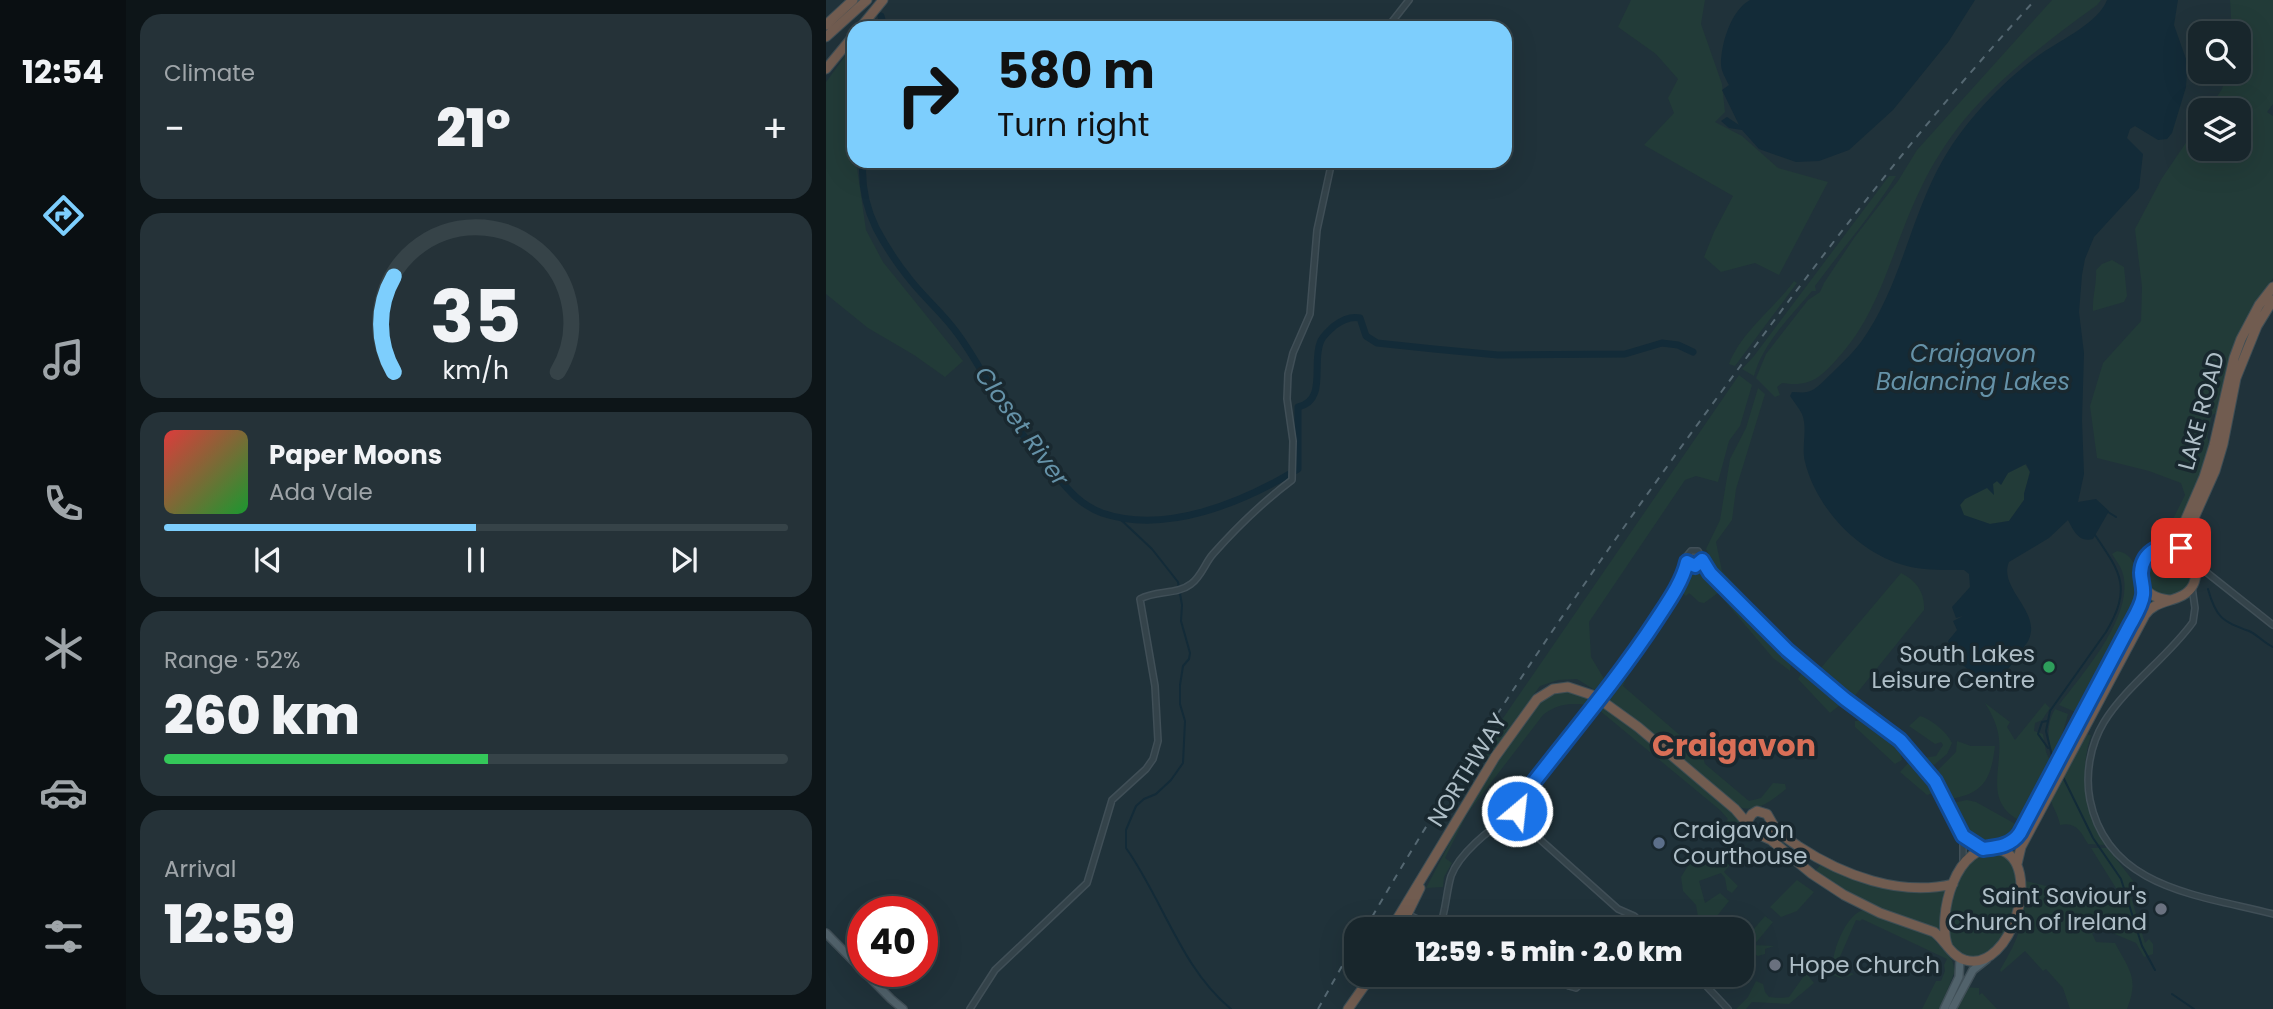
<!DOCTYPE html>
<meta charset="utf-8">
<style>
:root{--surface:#18262c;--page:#253238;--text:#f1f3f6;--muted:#9fa5a9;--line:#364348;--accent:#7dcefd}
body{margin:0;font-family:Poppins,sans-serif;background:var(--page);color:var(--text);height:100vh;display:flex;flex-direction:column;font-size:26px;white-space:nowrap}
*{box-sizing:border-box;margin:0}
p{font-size:23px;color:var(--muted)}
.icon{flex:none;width:38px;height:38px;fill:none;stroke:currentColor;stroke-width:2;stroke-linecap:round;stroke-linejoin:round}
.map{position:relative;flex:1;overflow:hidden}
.details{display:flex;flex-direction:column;gap:14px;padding:14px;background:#0d1518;width:700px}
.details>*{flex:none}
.guide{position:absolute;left:21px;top:21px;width:665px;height:147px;border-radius:21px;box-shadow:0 7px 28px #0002,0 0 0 2px var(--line);background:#7dcefd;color:#111;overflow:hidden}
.buttons{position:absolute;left:1362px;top:21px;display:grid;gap:14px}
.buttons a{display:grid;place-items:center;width:63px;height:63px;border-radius:14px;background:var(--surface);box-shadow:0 7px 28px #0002,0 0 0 2px var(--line);font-size:35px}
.speed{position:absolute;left:21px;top:896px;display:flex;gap:14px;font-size:35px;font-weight:700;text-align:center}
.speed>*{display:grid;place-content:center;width:91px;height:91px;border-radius:50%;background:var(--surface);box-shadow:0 7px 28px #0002,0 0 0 2px var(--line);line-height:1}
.speed .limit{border:10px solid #d22;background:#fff;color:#111}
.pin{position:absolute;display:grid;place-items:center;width:60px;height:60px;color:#fff;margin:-30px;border-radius:14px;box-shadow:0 4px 10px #0006}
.me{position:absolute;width:77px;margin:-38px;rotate:28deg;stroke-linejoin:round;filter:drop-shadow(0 0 5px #0008)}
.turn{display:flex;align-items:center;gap:24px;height:147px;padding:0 35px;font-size:32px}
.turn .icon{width:91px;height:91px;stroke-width:2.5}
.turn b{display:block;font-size:49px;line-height:60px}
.big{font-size:52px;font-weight:800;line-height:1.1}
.details .tile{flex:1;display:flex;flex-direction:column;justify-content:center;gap:10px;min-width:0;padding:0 24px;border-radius:21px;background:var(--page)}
.details .dial{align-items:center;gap:0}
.dial svg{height:182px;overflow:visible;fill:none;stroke:var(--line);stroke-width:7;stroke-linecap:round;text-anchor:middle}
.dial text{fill:var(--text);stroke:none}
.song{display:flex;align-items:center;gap:21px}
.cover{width:84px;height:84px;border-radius:10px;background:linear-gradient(135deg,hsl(0 70% 55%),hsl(130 70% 35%))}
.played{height:7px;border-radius:4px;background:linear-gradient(90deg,var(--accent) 50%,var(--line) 50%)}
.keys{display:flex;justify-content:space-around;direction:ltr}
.heat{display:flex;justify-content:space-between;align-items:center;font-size:38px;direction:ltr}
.charge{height:10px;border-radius:5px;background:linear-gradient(90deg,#34c759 52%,var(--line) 0)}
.trip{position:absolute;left:518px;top:917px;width:410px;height:70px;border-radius:21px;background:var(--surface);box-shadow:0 7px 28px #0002,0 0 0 2px var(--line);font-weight:800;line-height:70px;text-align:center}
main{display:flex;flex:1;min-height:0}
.dock{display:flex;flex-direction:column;width:126px;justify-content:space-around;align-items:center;background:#0a0f12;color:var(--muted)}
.dock .icon{width:49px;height:49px}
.dock .active{color:var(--accent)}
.dock b{font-size:32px;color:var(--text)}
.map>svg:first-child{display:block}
.green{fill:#223b38}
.water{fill:#132b38;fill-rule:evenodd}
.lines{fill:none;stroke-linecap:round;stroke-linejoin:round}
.stream{stroke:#132b38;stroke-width:2}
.river{stroke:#132b38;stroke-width:7}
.minor-casing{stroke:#404f57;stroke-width:8}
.major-casing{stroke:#404f57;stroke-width:10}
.highway-casing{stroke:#3e4e55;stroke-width:11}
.minor{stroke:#34434a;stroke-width:5}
.major{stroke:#51626b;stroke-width:7}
.highway{stroke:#715c50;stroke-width:9}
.rail{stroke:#556872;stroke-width:2;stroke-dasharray:7 7;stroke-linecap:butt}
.minor-bridge-casing{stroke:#404f57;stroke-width:8;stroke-linecap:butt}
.minor-bridge{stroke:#34434a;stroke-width:5}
.route-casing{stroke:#114b97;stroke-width:18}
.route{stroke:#1a73e8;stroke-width:12}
.leisure-dot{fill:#2e9e5b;stroke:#19282f;stroke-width:2.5}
.service-dot{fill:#5c6f8a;stroke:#19282f;stroke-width:2.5}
.worship-dot{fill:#6b7280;stroke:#19282f;stroke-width:2.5}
.labels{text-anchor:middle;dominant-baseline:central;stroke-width:7;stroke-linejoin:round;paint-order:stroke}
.street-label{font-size:23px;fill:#aebec7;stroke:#19282f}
.poi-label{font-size:23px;fill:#aebec7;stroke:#19282f;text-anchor:end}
.water-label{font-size:24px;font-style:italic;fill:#6592a8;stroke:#19282f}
.district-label{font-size:30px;font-weight:bold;fill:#d96f57;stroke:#19282f}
</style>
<main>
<nav class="dock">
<b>12:54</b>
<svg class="icon active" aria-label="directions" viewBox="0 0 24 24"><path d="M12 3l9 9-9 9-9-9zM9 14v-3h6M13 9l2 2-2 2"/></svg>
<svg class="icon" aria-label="music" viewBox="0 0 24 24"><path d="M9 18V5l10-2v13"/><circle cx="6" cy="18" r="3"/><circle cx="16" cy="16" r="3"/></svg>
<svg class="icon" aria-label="phone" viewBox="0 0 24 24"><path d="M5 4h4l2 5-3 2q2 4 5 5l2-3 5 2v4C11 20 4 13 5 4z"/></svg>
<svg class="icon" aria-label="climate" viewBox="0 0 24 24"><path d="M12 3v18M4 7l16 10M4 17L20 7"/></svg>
<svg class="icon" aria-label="car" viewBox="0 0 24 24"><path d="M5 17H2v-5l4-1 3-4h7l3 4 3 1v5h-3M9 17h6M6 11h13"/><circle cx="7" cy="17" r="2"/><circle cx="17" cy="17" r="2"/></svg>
<svg class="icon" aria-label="filters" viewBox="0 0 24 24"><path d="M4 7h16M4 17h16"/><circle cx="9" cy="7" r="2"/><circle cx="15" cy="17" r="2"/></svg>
</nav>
<section class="details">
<div class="tile"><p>Climate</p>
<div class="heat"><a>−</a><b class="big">21°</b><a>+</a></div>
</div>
<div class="tile dial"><svg viewBox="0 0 100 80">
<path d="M14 69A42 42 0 1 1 86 69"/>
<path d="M14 69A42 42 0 0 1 14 27" stroke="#7dcefd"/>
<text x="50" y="56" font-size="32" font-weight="700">35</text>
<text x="50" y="72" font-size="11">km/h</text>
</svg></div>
<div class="tile">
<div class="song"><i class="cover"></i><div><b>Paper Moons</b><p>Ada Vale</p></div></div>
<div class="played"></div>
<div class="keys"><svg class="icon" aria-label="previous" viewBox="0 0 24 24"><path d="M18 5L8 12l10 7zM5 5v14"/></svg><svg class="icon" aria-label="pause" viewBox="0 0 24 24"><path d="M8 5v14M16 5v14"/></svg><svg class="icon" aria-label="next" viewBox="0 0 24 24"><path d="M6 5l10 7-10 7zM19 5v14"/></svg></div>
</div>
<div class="tile"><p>Range · 52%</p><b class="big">260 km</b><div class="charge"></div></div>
<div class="tile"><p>Arrival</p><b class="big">12:59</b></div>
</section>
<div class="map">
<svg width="1447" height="1009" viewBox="0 0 1447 1009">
<rect width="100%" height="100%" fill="#20323a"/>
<path class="green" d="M805 0H879L875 24 896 84 899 112 889 122 916 136 952 168 1002 182 953 275 929 263 895 272 878 257 888 232 907 196 818 145 848 113 842 98 852 79 830 54 792 27Z
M1226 0H1275L1271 5C1223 40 1176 75 1138 120 1121 141 1106 164 1095 188 1066 246 1056 311 1011 359 1003 368 993 379 982 382 973 385 964 384 956 383L951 387 954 395 949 397 930 378 940 354 982 300 994 292 998 283 1028 238 1072 181 1091 150Z
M1404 0H1447V104L1441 112 1447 116V278L1420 320 1400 369 1392 412 1386 415 1381 437 1383 442 1369 493 1352 525 1346 521 1359 495 1355 483 1323 471 1271 458 1264 406 1277 363 1315 321 1316 287 1309 229 1336 178 1374 122V149H1412V110H1382L1396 89 1401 72H1412V33H1406Z
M28 44V161H30L40 230 57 262 137 361 119 377 88 355 42 328 0 294V82Z
M1063 176H1070C1046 215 1016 249 989 286L990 291H986C964 317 937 343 928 376L916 369 928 356Z
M1286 260 1298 267 1301 296 1298 302 1267 311C1266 297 1271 284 1270 270L1276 264Z
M968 281 971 283 909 366 903 364C916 331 948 309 968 281Z
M913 375 926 385 914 426 903 441 892 482 870 476 859 480 763 622 765 657 780 682 772 692 751 679 732 680 714 686 660 760H653L638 775Z
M932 388 939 394 910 489 906 520 890 542 896 571 945 623 942 626 891 571 880 549 894 520 904 459 920 428Z
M1199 464 1204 472 1198 494V500L1183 521 1164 524 1138 516 1134 505 1139 499 1171 481 1175 484 1182 473Z
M1320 573a23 23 0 1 1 46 0a23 23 0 1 1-46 0Z
M1291 551C1310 553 1315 579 1315 596L1254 714 1233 705C1257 673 1304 621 1298 579 1297 569 1291 562 1286 554Z
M864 570C888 570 914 609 930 626 941 637 954 648 966 659L964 671 947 658 892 593 878 603 873 602 863 593 860 596 852 590Z
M1075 573C1091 581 1099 593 1098 610L1027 698 994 669Z
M813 651 797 686 856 737C852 741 846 744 840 743 822 739 796 712 781 700Z
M977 670 1014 705 1004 713 972 679Z
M738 691 769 699 764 705C745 703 732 703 717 715L641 814 619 858 626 863 618 877 617 887 600 888 643 806 678 747 717 697Z
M1159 703 1184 722 1181 727 1189 740 1219 703 1224 708 1216 720 1209 723 1208 731 1217 734 1220 752 1225 763 1195 821C1155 802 1179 765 1172 733 1170 722 1165 713 1159 703Z
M778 704 901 805C913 819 923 822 910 840L897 829 895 827 902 819 894 810 773 710Z
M1229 709 1242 714 1235 739 1238 742 1229 761C1222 744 1219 726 1229 709Z
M1094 716C1105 719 1121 732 1126 743L1121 754 1108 765 1101 763 1097 758 1110 756 1117 745 1115 742 1109 744 1083 726Z
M1038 720 1051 726 1073 744 1076 760 1069 764 1029 727V721Z
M1257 734 1265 735C1253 772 1259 811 1280 845L1262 844C1255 832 1250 821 1234 825 1232 814 1227 808 1224 798Z
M858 740 877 757 879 764 923 801 935 798 947 783 959 784 960 789C946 800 932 813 913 807L838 745 852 744Z
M1131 741 1145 746H1169C1165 778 1159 793 1125 799L1111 776V771L1130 752Z
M1088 761 1108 787 1107 793 1101 795 1074 772 1083 762Z
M1141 800 1150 802 1193 826C1183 843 1162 849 1144 839L1126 803Z
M926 839 898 872 912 886 906 893 901 890 899 878 895 873 873 881 879 903 894 893 903 901 891 916 894 929H874L870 905 857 891 855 877 863 864 885 853 896 863H903Z
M1265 848H1282L1314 890 1305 897 1319 943 1323 939 1327 944V954L1318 957 1310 943 1277 929 1266 933 1270 942 1289 943C1304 971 1313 978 1301 1009H1244L1237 988 1220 969 1217 971 1199 951 1175 972 1174 970C1194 937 1199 920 1200 881 1226 887 1267 899 1293 893Z
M1168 852 1185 861 1192 879 1189 908 1178 936 1164 954C1157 955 1148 958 1142 958 1103 953 1129 874 1148 858 1153 853 1161 853 1168 852Z
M995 864 1051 885 1123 886 1115 934 1036 901 988 873Z
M971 880 988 892 971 911 955 917 944 907Z
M1037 910 1075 925 1101 931 1126 960 1129 971 1114 1009H1096L1110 981H1115L1119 971 1118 965 1121 959 1036 919 1034 921 1030 920 1013 959 1025 965 1011 961 1006 971 1018 979 1025 973 1028 974 1017 979 1007 975C1003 957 1019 915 1037 910Z
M939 916 947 922 928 945 948 946 939 949V954L932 956 922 951 915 952V938L926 931Z
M980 973 988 983 963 1004 926 1002 920 1009H910L922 997 930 981 937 984 939 992 943 997C947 998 960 998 963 997Z
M1139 987 1153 988V995L1156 993 1171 1009H1128Z"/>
<path class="water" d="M924 0H1149L1123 41 1067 110 1023 150 993 161 970 162 933 149 916 130 903 128 895 121 901 117 913 125 896 90 903 85C900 79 895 71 895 64 895 44 905 10 924 0Z
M1281 0H1352L1348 25 1360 59 1361 71 1360 87 1346 133 1341 139 1332 140 1309 126 1304 129 1301 138 1317 154 1313 188 1268 237 1259 259 1256 275 1253 312 1258 353 1256 420 1258 474 1252 502 1270 499 1283 511 1267 539C1253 543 1247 530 1242 520L1223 538 1183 562C1172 588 1215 611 1203 639 1201 645 1193 651 1189 656L1181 651 1187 659 1186 664 1174 678 1164 681 1156 680 1130 660 1122 641 1131 630 1127 621 1137 616 1130 618 1126 607 1144 587 1143 574 1138 570C1117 570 1094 571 1074 564 1030 550 990 507 979 462 975 447 982 429 976 414 973 408 968 402 964 396L966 392C971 392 977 393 981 392 990 391 1000 378 1006 373 1016 363 1027 353 1035 342 1075 287 1084 216 1118 158 1141 119 1179 79 1216 53 1235 40 1273 22 1281 0ZM1200 464 1204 472 1198 494V500L1183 521 1164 524 1138 515 1134 505 1139 499 1161 488 1168 495 1167 484 1171 481 1175 485 1182 473Z"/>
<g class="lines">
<path class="stream" d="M1282 512 1290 517
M292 517 326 549 352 582 356 605 355 621 364 653 363 659 357 666 354 685V704L359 721 357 763 345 780 330 794 318 799 310 806 300 830V848C337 900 355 968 405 1009
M1382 589C1390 618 1396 621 1423 631 1432 635 1438 643 1447 647
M1221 721 1216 722 1212 734 1222 748
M1227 760 1220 731 1224 711 1280 632C1306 588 1295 573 1269 535
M1237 777 1267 838 1295 879 1316 946 1329 970
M1346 994 1368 1009"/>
<path class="river" d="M55 16 58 28
M37 161C35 184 40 207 50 228 59 245 70 262 82 277 97 297 117 313 131 333 149 357 162 384 179 410 192 431 209 449 224 468 240 487 252 504 276 513 340 535 418 502 472 469V407C501 401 486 364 494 343 496 336 503 331 508 326 516 320 525 316 534 318L540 336 551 343 608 349 672 355 799 354 836 343 852 345 867 352"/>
<defs>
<path id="minor" d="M561 28 583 0
M876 560 873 564 866 566 861 562 860 557 865 551H872L884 573 961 650 1019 699 1074 740 1095 762 1109 781 1130 819 1137 836V864
M1370 564 1447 625
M1366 587 1369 608 1367 622C1342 657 1301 685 1278 722 1264 745 1259 775 1264 800 1282 889 1374 895 1447 914
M789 680 814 644 858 574 866 566
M677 811a7 7 0 1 1 14 0a7 7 0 1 1-14 0Z
M691 811 700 792 768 708
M687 817 699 826 792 909 808 916
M1137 836 1144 842 1157 849
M581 914 613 929
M613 929C620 912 620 893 625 876 633 854 663 829 683 818
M802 929 800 921 808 916 814 921 813 929
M729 975 743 986 750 988 764 975
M870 975 902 1009
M144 1009 169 970 261 883 286 800 320 769 327 759 332 741 329 686 314 599C330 590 351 595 365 584 375 577 379 563 387 554 411 527 438 501 466 480L467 441 461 399 462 374 467 353 484 314 491 230 506 161"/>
<path id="major" d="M0 933 65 999 77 1009
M1118 1009 1133 977 1134 958
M1126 1009 1147 970 1161 959"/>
<path id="highway" d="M0 25 27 0
M34 28 57 0
M0 37 41 0
M0 69 28 35
M1341 545 1356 528 1378 477 1388 445 1408 358 1415 339 1433 305 1447 287
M1363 553 1359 538 1389 471 1397 444 1410 378 1431 326 1447 300
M945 821C951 833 962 839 972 846 1016 875 1074 897 1127 884
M934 835 943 830 945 821 941 814 931 811 926 814 922 820 925 831 945 840 986 874 1018 895 1054 913 1108 932C1119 940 1125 956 1139 960 1186 974 1218 862 1174 850 1130 838 1110 917 1122 947
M1170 847 1182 844 1194 833 1304 625 1317 598 1318 585
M1191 864 1195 847 1319 615C1331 597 1357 604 1367 585 1371 577 1371 566 1366 559 1339 512 1281 592 1343 600
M565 929 669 757 711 699 727 689 742 687 769 696 812 727 909 809 921 823
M574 929 594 888
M522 1009 546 975"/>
</defs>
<use href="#minor" class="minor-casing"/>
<use href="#major" class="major-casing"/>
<use href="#highway" class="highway-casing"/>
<use href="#minor" class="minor"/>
<use href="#major" class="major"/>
<use href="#highway" class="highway"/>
<path class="rail" d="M539 929C647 743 768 565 896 391 995 256 1096 123 1209 0
M492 1009 530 941"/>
<defs>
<path id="minor-bridge" d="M768 708 789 680"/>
</defs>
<use href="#minor-bridge" class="minor-bridge-casing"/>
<use href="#minor-bridge" class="minor-bridge"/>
</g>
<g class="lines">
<defs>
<path id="route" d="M691 811 690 807 684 803 700 792C744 735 791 680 831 619 842 602 856 583 861 562L869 566 876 560 884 573 961 650 1019 699 1074 740 1109 781 1137 836 1157 849C1172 847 1185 846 1194 833L1304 625C1309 616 1316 605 1317 595 1318 587 1315 580 1315 573 1316 551 1337 541 1355 548"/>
</defs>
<use href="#route" class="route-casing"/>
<use href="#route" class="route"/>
</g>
<circle class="leisure-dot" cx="1223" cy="667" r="7"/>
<circle class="service-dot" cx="833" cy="843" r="7"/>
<g class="worship-dot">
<circle cx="1335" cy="909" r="7"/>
<circle cx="949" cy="965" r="7"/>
</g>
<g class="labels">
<g class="street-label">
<text transform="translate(1375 411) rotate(-75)">LAKE ROAD</text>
<text transform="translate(641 770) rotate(-58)">NORTHWAY</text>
</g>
<g class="poi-label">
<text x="1209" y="654">South Lakes<tspan x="1209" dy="26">Leisure Centre</tspan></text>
<text x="847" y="830" text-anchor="start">Craigavon<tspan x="847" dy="26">Courthouse</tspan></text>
<text x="1321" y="896">Saint Saviour's<tspan x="1321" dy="26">Church of Ireland</tspan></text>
<text x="963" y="965" text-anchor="start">Hope Church</text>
</g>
<g class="water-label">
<text x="1147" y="353">Craigavon<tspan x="1147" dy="28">Balancing Lakes</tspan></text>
<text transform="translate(196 426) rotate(54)">Closet River</text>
</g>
<g class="district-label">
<text x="908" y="745">Craigavon</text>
</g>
</g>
</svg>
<div class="buttons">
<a><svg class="icon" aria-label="search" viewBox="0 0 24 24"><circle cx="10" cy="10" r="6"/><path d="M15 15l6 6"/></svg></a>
<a><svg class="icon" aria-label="layers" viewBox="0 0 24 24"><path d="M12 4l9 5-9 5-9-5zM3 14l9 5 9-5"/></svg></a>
</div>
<div class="speed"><div class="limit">40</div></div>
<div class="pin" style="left:1355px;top:548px;background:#d93025"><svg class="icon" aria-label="arrive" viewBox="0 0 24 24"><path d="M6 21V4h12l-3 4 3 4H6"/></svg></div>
<svg class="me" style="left:691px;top:811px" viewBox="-20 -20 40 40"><circle r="17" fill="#1a73e8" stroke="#fff" stroke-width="3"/><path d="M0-11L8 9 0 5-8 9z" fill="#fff"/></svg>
<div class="trip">12:59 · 5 min · 2.0 km</div>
<div class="guide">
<div class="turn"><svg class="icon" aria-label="right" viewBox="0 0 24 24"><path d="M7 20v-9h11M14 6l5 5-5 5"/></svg><div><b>580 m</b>Turn right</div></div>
</div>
</div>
</main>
